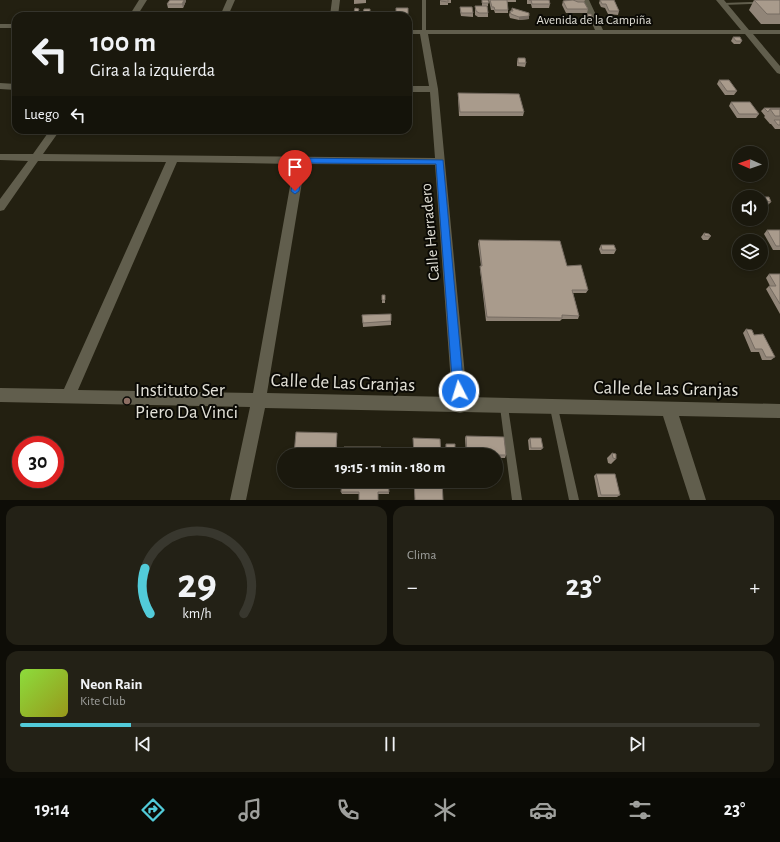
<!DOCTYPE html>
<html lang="es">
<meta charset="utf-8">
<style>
:root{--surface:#1a180d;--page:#232116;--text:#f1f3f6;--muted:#9fa09d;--line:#38372e;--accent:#52cbd9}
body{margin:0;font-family:"Alegreya Sans",sans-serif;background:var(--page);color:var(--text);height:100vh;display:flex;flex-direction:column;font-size:15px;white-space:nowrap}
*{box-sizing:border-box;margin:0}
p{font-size:13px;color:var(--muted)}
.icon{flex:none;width:22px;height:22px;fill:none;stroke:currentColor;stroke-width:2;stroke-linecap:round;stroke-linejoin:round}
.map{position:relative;height:500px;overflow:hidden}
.drawer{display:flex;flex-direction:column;gap:6px;padding:6px;background:#0e0d07;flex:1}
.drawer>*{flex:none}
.guide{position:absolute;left:12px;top:12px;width:400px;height:122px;border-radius:12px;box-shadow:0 2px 6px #0003,0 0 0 1px var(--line);background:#1a180d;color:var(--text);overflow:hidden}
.needle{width:26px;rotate:272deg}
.tools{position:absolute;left:732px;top:146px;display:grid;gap:8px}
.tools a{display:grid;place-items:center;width:36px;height:36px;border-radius:50%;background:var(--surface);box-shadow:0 2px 6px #0003,0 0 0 1px var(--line);font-size:20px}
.speed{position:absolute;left:12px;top:436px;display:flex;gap:8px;font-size:20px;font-weight:700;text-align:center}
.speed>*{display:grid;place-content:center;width:52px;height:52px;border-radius:50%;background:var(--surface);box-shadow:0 2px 6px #0003,0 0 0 1px var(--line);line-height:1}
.speed .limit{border:6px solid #d22;background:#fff;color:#111}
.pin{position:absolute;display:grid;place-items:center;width:34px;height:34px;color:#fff;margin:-41px -17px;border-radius:50% 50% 50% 0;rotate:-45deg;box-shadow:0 0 4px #0007}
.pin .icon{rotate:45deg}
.me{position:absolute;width:44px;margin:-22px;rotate:355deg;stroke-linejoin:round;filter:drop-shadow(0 0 3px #0008)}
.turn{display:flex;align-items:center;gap:14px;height:84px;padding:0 12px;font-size:18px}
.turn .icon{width:52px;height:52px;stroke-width:2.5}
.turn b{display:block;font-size:28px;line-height:34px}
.then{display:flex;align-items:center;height:38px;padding:0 12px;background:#0003;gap:8px;font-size:15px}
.big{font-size:30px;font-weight:700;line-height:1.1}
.drawer .card{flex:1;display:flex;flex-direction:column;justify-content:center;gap:6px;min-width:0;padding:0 14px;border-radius:12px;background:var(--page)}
.drawer .dial{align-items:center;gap:0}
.dial svg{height:104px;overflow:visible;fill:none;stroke:var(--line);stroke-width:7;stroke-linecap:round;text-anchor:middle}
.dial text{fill:var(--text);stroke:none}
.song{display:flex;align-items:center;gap:12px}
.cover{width:48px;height:48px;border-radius:6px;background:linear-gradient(135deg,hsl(90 70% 55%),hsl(60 70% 35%))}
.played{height:4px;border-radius:2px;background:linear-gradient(90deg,var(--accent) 15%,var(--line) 15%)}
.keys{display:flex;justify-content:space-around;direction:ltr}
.heat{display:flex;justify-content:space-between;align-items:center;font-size:22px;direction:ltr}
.drawer .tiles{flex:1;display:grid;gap:6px;grid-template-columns:1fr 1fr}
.card:last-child{grid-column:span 2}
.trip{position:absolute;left:277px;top:448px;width:226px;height:40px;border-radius:20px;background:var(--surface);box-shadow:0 2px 6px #0003,0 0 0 1px var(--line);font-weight:700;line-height:40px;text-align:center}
.dock{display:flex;height:64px;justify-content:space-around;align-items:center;background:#0a0a05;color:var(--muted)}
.dock .icon{width:28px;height:28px}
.dock .selected{color:var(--accent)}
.dock b{font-size:18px;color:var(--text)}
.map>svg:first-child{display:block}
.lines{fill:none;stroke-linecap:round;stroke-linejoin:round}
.service{fill:#615e4d;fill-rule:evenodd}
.minor{fill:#615e4d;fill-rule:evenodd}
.wall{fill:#918578}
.shaded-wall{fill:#766c62}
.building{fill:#a99b8c;stroke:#766c62}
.route{fill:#1a73e8;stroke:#114b97}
.education-dot{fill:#8d6e63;stroke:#0b0a05;stroke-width:1.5}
.labels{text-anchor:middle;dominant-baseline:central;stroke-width:4;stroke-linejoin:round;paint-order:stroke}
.far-street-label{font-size:13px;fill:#e2e0d7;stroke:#0b0a05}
.street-label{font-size:16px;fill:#e2e0d7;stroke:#0b0a05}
.near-street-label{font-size:19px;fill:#e2e0d7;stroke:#0b0a05}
.near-poi-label{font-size:19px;fill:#e2e0d7;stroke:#0b0a05;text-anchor:start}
</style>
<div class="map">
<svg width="780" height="500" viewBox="0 0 780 500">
<rect width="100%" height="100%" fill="#232011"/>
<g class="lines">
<path class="service" d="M422 0H426V32L424 33 422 32Z
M780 1V3L723 5 721 4 723 3Z
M504 403 507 404 508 407 522 500H512L500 407 501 404Z
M554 404 557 405 558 408 579 500H569L550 408 551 405Z"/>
<path class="minor" d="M139 0H147L137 16H129Z
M227 0H235L228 16H220Z
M332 0H340L338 16H330Z
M581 0H589L603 30H741L716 0H724L749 30H780V34H753L780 66V74L777 73 745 34H428L438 89 467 397 780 404V418L679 416 706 500H690L663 416 464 412 460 413 456 412 265 408 246 500H230L250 407 0 402V388L64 389 166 162 38 161 4 210 0 211V199L28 161 0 160V154H33L50 130H60L43 154 435 158 430 92H408V86H429L420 34H408V30H595ZM177 162 294 164 253 393 78 390ZM305 164 435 165 452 397 267 393Z
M0 24H16V28H0Z
M0 83 16 84V90L0 89Z"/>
</g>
<path class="wall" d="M170 0H186V1L183 8H168L167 4Z
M354 0H366V3L354 4Z
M440 0H451V3H448V5H440Z
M482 0H488V6H487L488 13V17H478L475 15V6H482Z
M489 0H516V2H507L508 10V13H495L494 10H491Z
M527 0H549L550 4 549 8H532L531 4H527Z
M569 0H585L584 2 588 9 587 13H566L562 5 563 1Z
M600 0H614L619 11 618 15 608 14 605 8 601 7 599 3Z
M754 0H780V24H761L749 10Z
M460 7 473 13V17L461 16 460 11Z
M396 8H408V18V16H396Z
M512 8 529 16V19L519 20 510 18 509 15 510 11H511Z
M364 9H370V16H364Z
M354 12H359V16L354 15Z
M587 14 593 18 591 21H587L586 18Z
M733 37 742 41 740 44H734L731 41Z
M518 58 526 63 525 67 517 66V62Z
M719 80 737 91 734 95H725L717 84Z
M458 93 524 112 523 116H459L458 97Z
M731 102 759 114 756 118H737L729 106Z
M764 108H780V129H775L771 124H770L764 117 765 116 761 111Z
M740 194 749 197H739V200L737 198Z
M764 197 771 202 767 206 763 205 761 201Z
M767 230H780V250H773L764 234Z
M704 233 711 236 708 240H703L701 237Z
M479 240 567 266 588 290 586 293H573L579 316 578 319H562L560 321H486L480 269 481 266 478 244Z
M601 245 616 250 614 254H601L599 249Z
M769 274H780V314L766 289 769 286H770L766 278Z
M382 295 385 299V303H382Z
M391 314V325L363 327 362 315Z
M746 329 754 335 775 357 771 360H762L759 352H751L743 333Z
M466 436 506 455 505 458H496V455H466L465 438Z
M530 438 543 448 541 450H529L528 440Z
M446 444 455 454V455H445Z
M612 453 616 459 611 464 608 463 607 458Z
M596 474 620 495 617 497H598L594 476Z
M388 481 389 494H342L341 492Z"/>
<path class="shaded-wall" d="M184 0H186V1L183 8 182 4Z
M529 16V19L519 20V17Z
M337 433V453L326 455H314Z"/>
<path class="building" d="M170 0H184L182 4H167Z
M440 0H448V2L441 1Z
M482 0H488L489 3H482Z
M490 0H507L508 10H495L494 7H492Z
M529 0H549L550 4H532L531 0Z
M573 0 578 2H584L588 9H567L563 1Z
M600 0H614L619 11H609L606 4H602Z
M754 0H780V14H767Z
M475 6H487L488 13H479L476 11Z
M460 7H472L473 13H461Z
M355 8 359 9 358 12H354Z
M396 8H408V14H396Z
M512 8 529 13V16L519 17 511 14 510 11H513Z
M364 9H370V13H363Z
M587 14H591L593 18H589Z
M733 37H740L742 41H736Z
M518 58H525L526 63H518Z
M719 80H729L737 91H727Z
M458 93 519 94 524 112H460Z
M731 102H750L759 114H739Z
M764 108H780V109H770L768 112Z
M770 109H780V116H775Z
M774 120H780V125H778Z
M740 194H747L749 197H742Z
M764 197H769L771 202 766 201Z
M767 230H780V246H776Z
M704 233 709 234 711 236H705Z
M479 240 560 241 567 266 581 265 588 290H572L579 316 562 315V318L487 317 480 266H482Z
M601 245H614L616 250H602Z
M769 274H780V304L769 286H776Z
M382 295H385V300H382Z
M391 314V321L363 323 362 315Z
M746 329 752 330 754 335 763 334 775 357H766L762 349H755Z
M296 432 337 433 336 450 314 455H294Z
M466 436 504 437 506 455H467Z
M413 438 440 439 441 455H414Z
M530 438H541L543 448H531Z
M446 444H455V454H446Z
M344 447H381L380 455H344Z
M396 449H404V455H396Z
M612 453 616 454V459L613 458Z
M596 474H615L620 495H601Z
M342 481H388L389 492H378V500H359V492H341Z
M414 481H442L443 500H415Z"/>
<path class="route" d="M300 158 443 160 464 391 463 394 459 396 455 394 453 391 436 164 304 163 299 191 295 194 291 191 296 161Z"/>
<circle class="education-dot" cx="127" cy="401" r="4"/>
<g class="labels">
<g class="far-street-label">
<text x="594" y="20">Avenida de la Campiña</text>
</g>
<g class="street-label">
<text transform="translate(430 232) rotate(-95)">Calle Herradero</text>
</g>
<g class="near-street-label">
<text transform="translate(343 383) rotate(2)">Calle de Las Granjas</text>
<text transform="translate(666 389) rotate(1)">Calle de Las Granjas</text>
</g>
<g class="near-poi-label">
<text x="135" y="390">Instituto Ser<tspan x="135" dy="22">Piero Da Vinci</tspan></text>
</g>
</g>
</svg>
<div class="tools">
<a><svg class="needle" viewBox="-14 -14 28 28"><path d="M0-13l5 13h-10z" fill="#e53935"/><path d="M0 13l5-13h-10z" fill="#9fa09d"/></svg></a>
<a><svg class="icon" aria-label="sound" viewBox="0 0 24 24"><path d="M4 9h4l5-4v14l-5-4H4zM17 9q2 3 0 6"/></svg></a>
<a><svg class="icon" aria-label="layers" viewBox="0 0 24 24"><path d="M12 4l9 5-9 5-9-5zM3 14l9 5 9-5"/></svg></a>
</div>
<div class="speed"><div class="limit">30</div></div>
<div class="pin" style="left:295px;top:191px;background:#d93025"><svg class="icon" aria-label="arrive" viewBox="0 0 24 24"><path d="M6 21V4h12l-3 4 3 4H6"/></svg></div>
<svg class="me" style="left:459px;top:391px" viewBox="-20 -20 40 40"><circle r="17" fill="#1a73e8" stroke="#fff" stroke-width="3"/><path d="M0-11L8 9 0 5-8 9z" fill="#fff"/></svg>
<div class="trip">19:15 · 1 min · 180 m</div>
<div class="guide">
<div class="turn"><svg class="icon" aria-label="left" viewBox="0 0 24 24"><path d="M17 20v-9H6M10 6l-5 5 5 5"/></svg><div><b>100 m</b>Gira a la izquierda</div></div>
<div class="then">Luego<svg class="icon" aria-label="left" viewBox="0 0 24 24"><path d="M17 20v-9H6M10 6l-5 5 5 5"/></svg></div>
</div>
</div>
<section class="drawer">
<div class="tiles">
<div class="card dial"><svg viewBox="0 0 100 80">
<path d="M14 69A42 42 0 1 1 86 69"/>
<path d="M14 69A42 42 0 0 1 10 34" stroke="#52cbd9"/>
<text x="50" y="56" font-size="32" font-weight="700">29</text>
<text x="50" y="72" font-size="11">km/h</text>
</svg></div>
<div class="card"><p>Clima</p>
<div class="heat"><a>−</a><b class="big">23°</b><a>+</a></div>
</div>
<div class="card">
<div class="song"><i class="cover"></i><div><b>Neon Rain</b><p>Kite Club</p></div></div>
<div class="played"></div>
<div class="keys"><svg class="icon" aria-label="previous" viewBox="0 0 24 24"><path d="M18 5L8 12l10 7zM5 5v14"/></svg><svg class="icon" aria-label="pause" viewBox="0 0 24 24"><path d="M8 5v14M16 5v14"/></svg><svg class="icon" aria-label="next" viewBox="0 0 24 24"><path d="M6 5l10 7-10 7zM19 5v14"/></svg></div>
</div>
</div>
</section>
<nav class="dock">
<b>19:14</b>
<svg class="icon selected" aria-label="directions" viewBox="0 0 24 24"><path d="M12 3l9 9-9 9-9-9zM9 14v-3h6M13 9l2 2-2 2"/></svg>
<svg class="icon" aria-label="music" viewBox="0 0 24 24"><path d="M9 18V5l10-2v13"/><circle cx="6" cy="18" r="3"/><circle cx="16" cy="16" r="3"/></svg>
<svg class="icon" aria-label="phone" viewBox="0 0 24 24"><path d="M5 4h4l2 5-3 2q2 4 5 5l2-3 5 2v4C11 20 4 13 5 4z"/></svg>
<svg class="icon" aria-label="climate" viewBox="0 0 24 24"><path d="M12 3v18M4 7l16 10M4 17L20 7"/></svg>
<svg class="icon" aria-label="car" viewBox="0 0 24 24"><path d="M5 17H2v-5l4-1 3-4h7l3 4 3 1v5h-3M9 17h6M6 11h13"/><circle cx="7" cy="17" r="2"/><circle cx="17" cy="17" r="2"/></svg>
<svg class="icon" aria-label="filters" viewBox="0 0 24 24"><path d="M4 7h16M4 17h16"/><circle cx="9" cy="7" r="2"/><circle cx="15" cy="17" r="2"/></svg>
<b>23°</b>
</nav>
